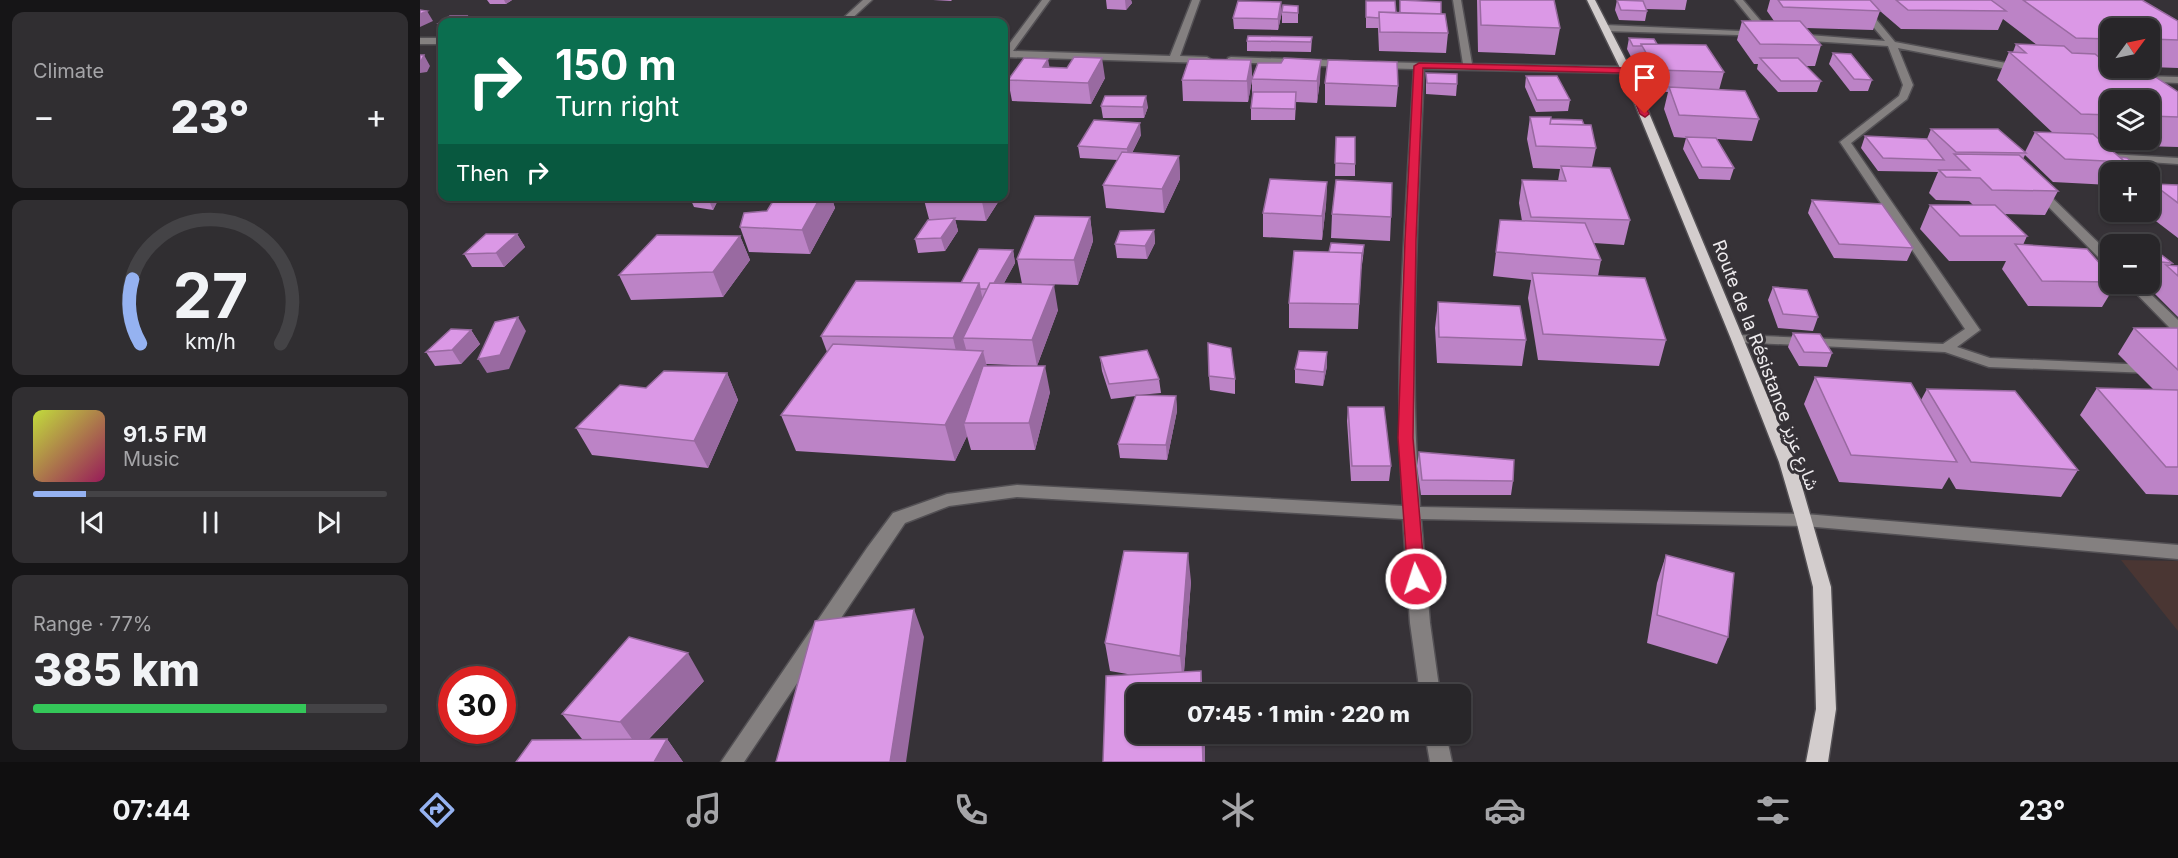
<!DOCTYPE html>
<meta charset="utf-8">
<style>
:root{--surface:#282629;--page:#302e31;--text:#f1f3f6;--muted:#a5a5a8;--line:#444346;--accent:#95b2f1}
body{margin:0;font-family:Inter,"Noto Sans Arabic",sans-serif;background:var(--page);color:var(--text);height:100vh;display:flex;flex-direction:column;font-size:22px;white-space:nowrap}
*{box-sizing:border-box;margin:0}
p{font-size:20px;color:var(--muted)}
.icon{flex:none;width:33px;height:33px;fill:none;stroke:currentColor;stroke-width:2;stroke-linecap:round;stroke-linejoin:round}
.map{position:relative;flex:1;overflow:hidden}
.sheet{display:flex;flex-direction:column;gap:12px;padding:12px;background:#161517;width:420px}
.sheet>*{flex:none}
.top-card{position:absolute;left:18px;top:18px;width:570px;height:183px;border-radius:12px;box-shadow:0 2px 4px #0004,0 0 0 2px var(--line);background:#0b6e4f;color:#fff;overflow:hidden}
.needle{width:39px;rotate:57deg}
.tools{position:absolute;left:1680px;top:18px;display:grid;gap:12px}
.tools a{display:grid;place-items:center;width:60px;height:60px;border-radius:12px;background:var(--surface);box-shadow:0 2px 4px #0004,0 0 0 2px var(--line);font-size:30px}
.speed{position:absolute;left:18px;top:666px;display:flex;gap:12px;font-size:30px;font-weight:700;text-align:center}
.speed>*{display:grid;place-content:center;width:78px;height:78px;border-radius:50%;background:var(--surface);box-shadow:0 2px 4px #0004,0 0 0 2px var(--line);line-height:1}
.speed .limit{border:9px solid #d22;background:#fff;color:#111}
.pin{position:absolute;display:grid;place-items:center;width:51px;height:51px;color:#fff;margin:-62px -26px;border-radius:50% 50% 50% 0;rotate:-45deg;box-shadow:0 0 6px #0007}
.pin .icon{rotate:45deg}
.me{position:absolute;width:66px;margin:-33px;rotate:356deg;stroke-linejoin:round;filter:drop-shadow(0 0 4px #0008)}
.turn{display:flex;align-items:center;gap:21px;height:126px;padding:0 18px;font-size:27px}
.turn .icon{width:78px;height:78px;stroke-width:2.5}
.turn b{display:block;font-size:42px;line-height:51px}
.then{display:flex;align-items:center;height:57px;padding:0 18px;background:#0003;gap:12px;font-size:22px}
.big{font-size:45px;font-weight:800;line-height:1.1}
.sheet .tile{flex:1;display:flex;flex-direction:column;justify-content:center;gap:9px;min-width:0;padding:0 21px;border-radius:12px;background:var(--page)}
.sheet .dial{align-items:center;gap:0}
.dial svg{height:156px;overflow:visible;fill:none;stroke:var(--line);stroke-width:7;stroke-linecap:round;text-anchor:middle}
.dial text{fill:var(--text);stroke:none}
.song{display:flex;align-items:center;gap:18px}
.cover{width:72px;height:72px;border-radius:9px;background:linear-gradient(135deg,hsl(70 70% 55%),hsl(330 70% 35%))}
.played{height:6px;border-radius:3px;background:linear-gradient(90deg,var(--accent) 15%,var(--line) 15%)}
.keys{display:flex;justify-content:space-around;direction:ltr}
.heat{display:flex;justify-content:space-between;align-items:center;font-size:33px;direction:ltr}
.charge{height:9px;border-radius:4px;background:linear-gradient(90deg,#34c759 77%,var(--line) 0)}
.trip{position:absolute;left:706px;top:684px;width:345px;height:60px;border-radius:12px;background:var(--surface);box-shadow:0 2px 4px #0004,0 0 0 2px var(--line);font-weight:800;line-height:60px;text-align:center}
.dock{display:flex;height:96px;justify-content:space-around;align-items:center;background:#100f10;color:var(--muted)}
.dock .icon{width:42px;height:42px}
.dock .on{color:var(--accent)}
.dock b{font-size:27px;color:var(--text)}
main{display:flex;flex:1;min-height:0}
.map>svg:first-child{display:block}
.commercial{fill:#4a3633}
.lines{fill:none;stroke-linecap:round;stroke-linejoin:round}
.minor-casing{stroke:#535054;stroke-width:3}
.major-casing{stroke:#535054;stroke-width:3}
.minor{fill:#848080;fill-rule:evenodd}
.major{fill:#d3cdcd;fill-rule:evenodd}
.wall{fill:#bc83c6;fill-rule:evenodd}
.shaded-wall{fill:#996aa1}
.building{fill:#db98e6;stroke:#996aa1;stroke-width:1.5}
.route{fill:#e11d48;stroke:#92132f;stroke-width:1.5}
.labels{text-anchor:middle;dominant-baseline:central;stroke-width:6;stroke-linejoin:round;paint-order:stroke}
.street-label{font-size:18px;fill:#eeebee;stroke:#363237}
</style>
<main>
<section class="sheet">
<div class="tile"><p>Climate</p>
<div class="heat"><a>−</a><b class="big">23°</b><a>+</a></div>
</div>
<div class="tile dial"><svg viewBox="0 0 100 80">
<path d="M14 69A42 42 0 1 1 86 69"/>
<path d="M14 69A42 42 0 0 1 10 36" stroke="#95b2f1"/>
<text x="50" y="56" font-size="32" font-weight="700">27</text>
<text x="50" y="72" font-size="11">km/h</text>
</svg></div>
<div class="tile">
<div class="song"><i class="cover"></i><div><b>91.5 FM</b><p>Music</p></div></div>
<div class="played"></div>
<div class="keys"><svg class="icon" aria-label="previous" viewBox="0 0 24 24"><path d="M18 5L8 12l10 7zM5 5v14"/></svg><svg class="icon" aria-label="pause" viewBox="0 0 24 24"><path d="M8 5v14M16 5v14"/></svg><svg class="icon" aria-label="next" viewBox="0 0 24 24"><path d="M6 5l10 7-10 7zM19 5v14"/></svg></div>
</div>
<div class="tile"><p>Range · 77%</p><b class="big">385 km</b><div class="charge"></div></div>
</section>
<div class="map">
<svg width="1758" height="762" viewBox="0 0 1758 762">
<rect width="100%" height="100%" fill="#363237"/>
<path class="commercial" d="M1701 560 1758 561V631Z"/>
<g class="lines">
<defs>
<path id="minor" d="M443 0H452L428 22H419Z
M622 0H630L593 51 750 56 772 0H780L760 56 787 57 792 60 787 63 584 57V51Z
M1033 0H1041L1052 64 1206 67 1211 70 1206 73 1004 69C998 214 988 362 1000 507L1385 514 1758 545V559L1385 526 1001 519 1010 623 1020 694H1000L990 623 983 519 597 497 529 506 485 523 324 762H301L447 548 473 513 527 494 597 485 983 506C973 361 986 214 994 69L958 68 953 65 958 62 1043 64Z
M1315 0H1323L1350 32V36L1185 31 1181 28 1185 25 1341 32Z
M1431 0H1440L1475 42 1602 66 1607 69 1602 72 1478 48 1493 85 1487 99 1431 143 1560 330 1537 347 1570 358 1750 366 1758 362V374L1569 367 1525 352 1313 342 1311 339 1313 336 1318 335 1523 344 1545 329 1420 142 1479 96 1483 85 1468 46 1376 40 1372 37 1376 34 1465 41Z
M0 38H22V44H0Z
M811 57 928 61 933 64 928 67 808 62V58Z
M1721 76 1758 77V83L1718 81V77Z
M1689 154 1758 158V164L1685 159 1683 157Z
M1618 187 1622 188 1690 254V265L1685 264 1614 192 1612 190Z
M1707 284H1720L1758 320V335L1753 334 1749 327Z
M1005 734H1026L1032 762H1010Z"/>
<path id="major" d="M1167 0H1175L1211 70 1375 462 1411 587 1416 709 1408 762H1386L1396 709 1393 587 1376 520 1359 462 1311 339 1201 70Z"/>
</defs>
<use href="#minor" class="minor-casing"/>
<use href="#major" class="major-casing"/>
<use href="#minor" class="minor"/>
<use href="#major" class="major"/>
</g>
<path class="wall" d="M67 0H92L86 4H70Z
M513 0H532L531 1Z
M686 0H711L712 3 706 10 687 9Z
M1057 0H1134L1140 28 1135 55 1058 52Z
M1197 0H1267L1265 10 1226 9 1227 11 1225 21 1199 20 1195 10Z
M1350 0H1722L1758 21V68L1730 67V28H1690V68L1701 74 1758 92V147L1686 145 1700 157 1721 169 1719 172H1690V185L1633 182 1605 155 1603 159 1638 191 1625 215 1584 214 1607 236 1603 245 1690 275V284H1696L1682 307 1608 306 1582 269 1586 261H1529L1500 229 1510 205H1553L1549 201 1516 200 1509 193 1518 172 1458 171 1441 148 1445 136 1507 139 1511 129 1605 152 1615 132 1633 133 1577 80 1589 52H1593L1596 44 1617 45 1583 19 1578 30 1481 29 1460 11 1453 30 1386 28 1401 45 1395 66H1386L1401 81 1397 92H1358L1337 69 1338 64H1334L1317 40 1322 21H1354L1347 11ZM1690 100H1730V140H1690Z
M946 1 976 13 1021 14 1028 33 1026 53 959 51 958 28H946Z
M878 6V23H862V12Z
M862 12 858 30 814 29 813 18Z
M48 16 52 22H22V30L19 23Z
M892 37 891 52 827 51V41Z
M1209 38 1237 44 1304 72 1299 90 1339 119 1332 141 1297 139 1314 168 1310 180 1279 179 1263 149 1266 138 1254 137 1244 109 1248 92 1231 91 1217 64 1219 57H1211L1207 49Z
M1413 53 1452 80 1448 91H1430L1409 64Z
M831 60 832 79 900 80 897 103 876 102 875 120H831V108L832 97V80L828 102 763 101 762 80Z
M630 67 685 78 671 104 592 101 588 80Z
M1006 73 1037 84 1036 96 1006 94Z
M1106 76 1150 100 1148 111 1116 112 1105 87Z
M905 83 978 86 976 107 905 105Z
M685 96 728 107 724 118H683L681 106Z
M1110 117 1131 119 1176 148 1172 167 1210 220 1204 245 1174 243 1181 260 1178 276 1246 340 1239 366 1118 360 1108 298 1111 280 1073 276 1080 220 1102 221 1099 203 1102 180 1138 181 1140 169 1113 168 1107 139Z
M721 135 712 153 759 156 760 179 744 213 686 208 683 185 698 160 660 158 658 146Z
M916 137 935 164V176H915Z
M907 182 906 205 902 240 843 237V213Z
M1733 184 1758 185V238L1724 212H1730V189Z
M269 196H300L293 210 274 207Z
M312 196H476L474 199H412L415 208 390 254 329 252 320 227 347 211 355 199 312 198Z
M503 196H582L566 221 535 220 538 231 525 251 498 253 495 239 514 219H509Z
M1392 200 1493 248 1487 261 1414 258 1388 213Z
M912 214 971 217 970 241 911 238Z
M670 217 673 241 658 285 620 284 638 310 617 366 566 364 567 366 630 392 615 450H551L547 436 535 461 376 451 361 415 407 352 401 336 541 283 593 250 595 263 584 283 602 284 597 259Z
M734 230 735 243 727 259 697 258 695 244Z
M97 234 105 247 84 267H52L44 254Z
M320 236 330 260 303 297 211 300 199 275Z
M944 245 943 258 941 270 938 329 869 328V303L909 252Z
M1730 250 1752 263 1750 265 1758 266V317L1731 290 1740 276 1730 275Z
M1353 287 1398 317 1393 331 1358 328 1348 300Z
M1018 302 1106 340 1102 366 1017 363 1015 328Z
M1714 328H1758V495L1726 494 1660 415 1677 388 1734 390 1698 354Z
M51 330 60 344 41 364 15 366 6 352Z
M1373 333 1412 353 1407 367 1379 366 1368 347Z
M680 357 739 379 741 393 719 395 756 396 757 411 747 460 700 458 698 444 716 396 691 399 682 371Z
M907 366 903 386 875 383V369Z
M307 373 318 400 288 468 172 455 156 428 226 388Z
M789 376 815 379V394L790 390Z
M1395 377 1501 400 1507 389 1658 470 1641 497 1536 489 1529 477 1522 489 1419 482 1384 404Z
M928 407 971 466 969 481H931L927 421Z
M999 452 1093 481 1091 495H1001L997 466Z
M1246 555 1308 637 1297 664 1227 643 1237 583Z
M771 581 764 672 781 671 783 694H717L785 734V762H683L713 675 690 671 685 643Z
M284 681 229 739H247L263 762H96L162 739 142 714Z"/>
<path class="shaded-wall" d="M84 0H92L86 4Z
M705 0H711L712 3 706 10Z
M861 2 862 12 858 30V19Z
M7 11 13 21 0 27V14Z
M48 16 52 22H37Z
M4 55 10 66 7 72 0 73V61Z
M682 58 685 78 671 104 668 83Z
M628 59 632 80 623 67Z
M831 60 832 80 828 102 827 81Z
M901 60 900 80 897 103V81Z
M726 96 728 107 724 118 723 107Z
M720 123 721 135 708 161 707 149Z
M759 156 760 179 744 213 742 189Z
M585 163 589 186 584 195V165Z
M907 182 906 205 902 240V216Z
M288 196H300L293 210 288 198Z
M401 196H411L415 208 390 254 382 230Z
M561 196H582L566 221 561 197Z
M670 217 673 241 658 285 654 260Z
M535 218 538 231 525 251 521 238Z
M734 230 735 243 727 259 725 246Z
M97 234 105 247 84 267 76 253Z
M320 236 330 260 303 297 293 272Z
M593 250 595 263 573 303 570 289Z
M559 283 565 309 543 338 546 349 539 364 533 338Z
M634 285 638 310 617 366 612 340Z
M98 317 106 331 89 369 67 373 58 359Z
M51 330 60 344 41 364 32 350Z
M563 351 572 387 544 423 547 436 535 461 525 425Z
M907 352V366L903 386 904 372Z
M625 366 630 392 615 450 609 423Z
M307 373 318 400 288 468 274 441Z
M756 396 757 411 747 460 746 445Z
M768 553 771 581 763 684 760 656Z
M494 609 504 637 486 762H470Z
M268 653 284 681 219 749 200 722Z
M782 734H785V762H783Z
M247 739 263 762H234Z"/>
<path class="building" d="M980 0 1021 2V14L980 13Z
M1060 0H1134L1140 28 1061 25Z
M1197 0 1223 1 1227 11 1201 10Z
M1358 0H1450L1460 11 1363 7Z
M1476 0H1571L1586 11 1488 10Z
M1603 0H1722L1758 21V40L1730 39V28H1690V39L1656 38Z
M818 1 861 2 858 19 813 18Z
M946 1H975L976 13 959 12V18L946 17Z
M863 5 878 6V13L862 12Z
M0 10 7 11 0 14Z
M959 12 1025 14 1028 33 960 32Z
M30 16H48L37 22 19 23Z
M1322 21H1380L1401 45 1340 44Z
M828 36 892 37 891 42 827 41Z
M1209 38 1234 39 1237 44H1221V46H1213Z
M1221 44 1286 45 1304 72 1236 70Z
M1596 44 1644 46 1652 53 1675 54 1690 66V68H1693L1701 74 1734 76 1758 92V117L1730 116V100H1690V115L1661 114 1589 52 1606 53Z
M1413 53 1431 54 1452 80 1434 79Z
M0 55H4L1 61H0Z
M654 57 682 58 668 83 588 80 604 58 628 59 623 67 647 68Z
M864 58 901 60 897 81 832 79 838 63H861Z
M1340 58H1378L1401 81H1361Z
M769 59 831 60 827 81 762 80Z
M908 60 977 62 978 86 905 83Z
M1006 73 1037 74V84L1007 83Z
M1106 76H1137L1150 100H1117Z
M1249 87 1325 91 1339 119 1259 115Z
M833 92H876L875 109 831 108Z
M685 96H726L723 107 681 106Z
M1110 117H1131L1130 124 1171 125 1176 148 1116 146Z
M1131 119 1162 120 1164 125 1130 124Z
M674 120 720 123 707 149 658 146Z
M1511 129H1578L1606 153 1536 152Z
M1615 132 1673 134 1705 162 1645 159Z
M1445 136 1507 139 1524 160 1463 158Z
M916 137H935V164L915 163Z
M1266 137 1296 138 1314 168 1282 167Z
M702 152 759 156 742 189 683 185Z
M1534 154 1599 155 1638 191 1572 190 1560 178 1526 177 1519 170H1550Z
M1700 157 1707 158 1721 169 1701 168 1705 162Z
M1141 166 1190 168 1210 220 1111 217 1102 180 1146 181Z
M850 179 907 182 902 216 843 213Z
M916 180 972 183 971 217 912 214Z
M1733 184 1758 185V203Z
M356 196H401L382 230 320 227 324 213 347 211Z
M1392 200 1462 204 1493 248 1419 244Z
M1510 205H1575L1607 236H1540Z
M615 216 670 217 654 260 597 259Z
M535 218 521 238 495 239 508 220Z
M1080 220 1165 223 1181 260 1076 252Z
M734 230 725 246 695 244 700 231Z
M66 234H97L76 253 44 254Z
M237 235 320 236 293 272 199 275Z
M911 243 944 245 942 257V253L909 252Z
M1595 244 1667 249 1690 275V282L1622 281Z
M559 249 593 250 574 283H570L567 289H560L559 283H541Z
M1730 250H1735L1752 263 1730 261Z
M874 251 942 253 939 304 869 303Z
M1746 265 1758 266V276Z
M1112 273 1225 278 1246 340 1123 334Z
M436 281 559 283 533 338 401 336Z
M570 283 634 285 612 340 543 338Z
M1353 287 1387 290 1398 317 1363 314Z
M1018 302 1100 306 1106 340 1019 337Z
M98 317 80 355 58 359 75 322Z
M1714 328H1758V370Z
M31 329 51 330 32 350 6 352Z
M1373 333 1400 334 1412 353 1384 352Z
M788 343 811 348 815 379 789 376Z
M413 344 563 351 525 425 361 415Z
M727 350 739 379 689 384 680 357Z
M879 351 907 352 904 372 875 369Z
M563 366H625L609 423H544Z
M244 371 307 373 274 441 156 428 200 385 226 388Z
M1395 377 1491 383 1537 462 1431 455Z
M1677 388 1758 390V467H1746Z
M1507 389 1595 391 1658 470 1551 462Z
M716 395 756 396 746 445 698 444Z
M928 407H964L971 466H932Z
M999 452 1094 460 1093 481 1002 480Z
M704 551 768 553 760 656 685 643Z
M1246 555 1314 573 1308 637 1237 615Z
M494 609 470 762H356L395 621Z
M209 637 268 653 200 722 142 714Z
M781 671V694H717V734H782L783 762H683L686 676Z
M247 739 234 762H96L112 740Z"/>
<path class="route" d="M999 63 1206 68 1210 70 1229 114 1225 117 1220 114 1203 73 1003 68 996 240 993 438 1005 579 1002 584 996 586 990 584 988 579 978 438 985 240 994 66Z"/>
<g class="labels">
<g class="street-label">
<text transform="translate(1346 365) rotate(69)">Route de la Résistance شارع عزيز</text>
</g>
</g>
</svg>
<div class="tools">
<a><svg class="needle" viewBox="-14 -14 28 28"><path d="M0-13l5 13h-10z" fill="#e53935"/><path d="M0 13l5-13h-10z" fill="#a5a5a8"/></svg></a>
<a><svg class="icon" aria-label="layers" viewBox="0 0 24 24"><path d="M12 4l9 5-9 5-9-5zM3 14l9 5 9-5"/></svg></a>
<a>+</a>
<a>−</a>
</div>
<div class="speed"><div class="limit">30</div></div>
<div class="pin" style="left:1225px;top:114px;background:#d93025"><svg class="icon" aria-label="arrive" viewBox="0 0 24 24"><path d="M6 21V4h12l-3 4 3 4H6"/></svg></div>
<svg class="me" style="left:996px;top:579px" viewBox="-20 -20 40 40"><circle r="17" fill="#e11d48" stroke="#fff" stroke-width="3"/><path d="M0-11L8 9 0 5-8 9z" fill="#fff"/></svg>
<div class="trip">07:45 · 1 min · 220 m</div>
<div class="top-card">
<div class="turn"><svg class="icon" aria-label="right" viewBox="0 0 24 24"><path d="M7 20v-9h11M14 6l5 5-5 5"/></svg><div><b>150 m</b>Turn right</div></div>
<div class="then">Then<svg class="icon" aria-label="right" viewBox="0 0 24 24"><path d="M7 20v-9h11M14 6l5 5-5 5"/></svg></div>
</div>
</div>
</main>
<nav class="dock">
<b>07:44</b>
<svg class="icon on" aria-label="directions" viewBox="0 0 24 24"><path d="M12 3l9 9-9 9-9-9zM9 14v-3h6M13 9l2 2-2 2"/></svg>
<svg class="icon" aria-label="music" viewBox="0 0 24 24"><path d="M9 18V5l10-2v13"/><circle cx="6" cy="18" r="3"/><circle cx="16" cy="16" r="3"/></svg>
<svg class="icon" aria-label="phone" viewBox="0 0 24 24"><path d="M5 4h4l2 5-3 2q2 4 5 5l2-3 5 2v4C11 20 4 13 5 4z"/></svg>
<svg class="icon" aria-label="climate" viewBox="0 0 24 24"><path d="M12 3v18M4 7l16 10M4 17L20 7"/></svg>
<svg class="icon" aria-label="car" viewBox="0 0 24 24"><path d="M5 17H2v-5l4-1 3-4h7l3 4 3 1v5h-3M9 17h6M6 11h13"/><circle cx="7" cy="17" r="2"/><circle cx="17" cy="17" r="2"/></svg>
<svg class="icon" aria-label="filters" viewBox="0 0 24 24"><path d="M4 7h16M4 17h16"/><circle cx="9" cy="7" r="2"/><circle cx="15" cy="17" r="2"/></svg>
<b>23°</b>
</nav>
